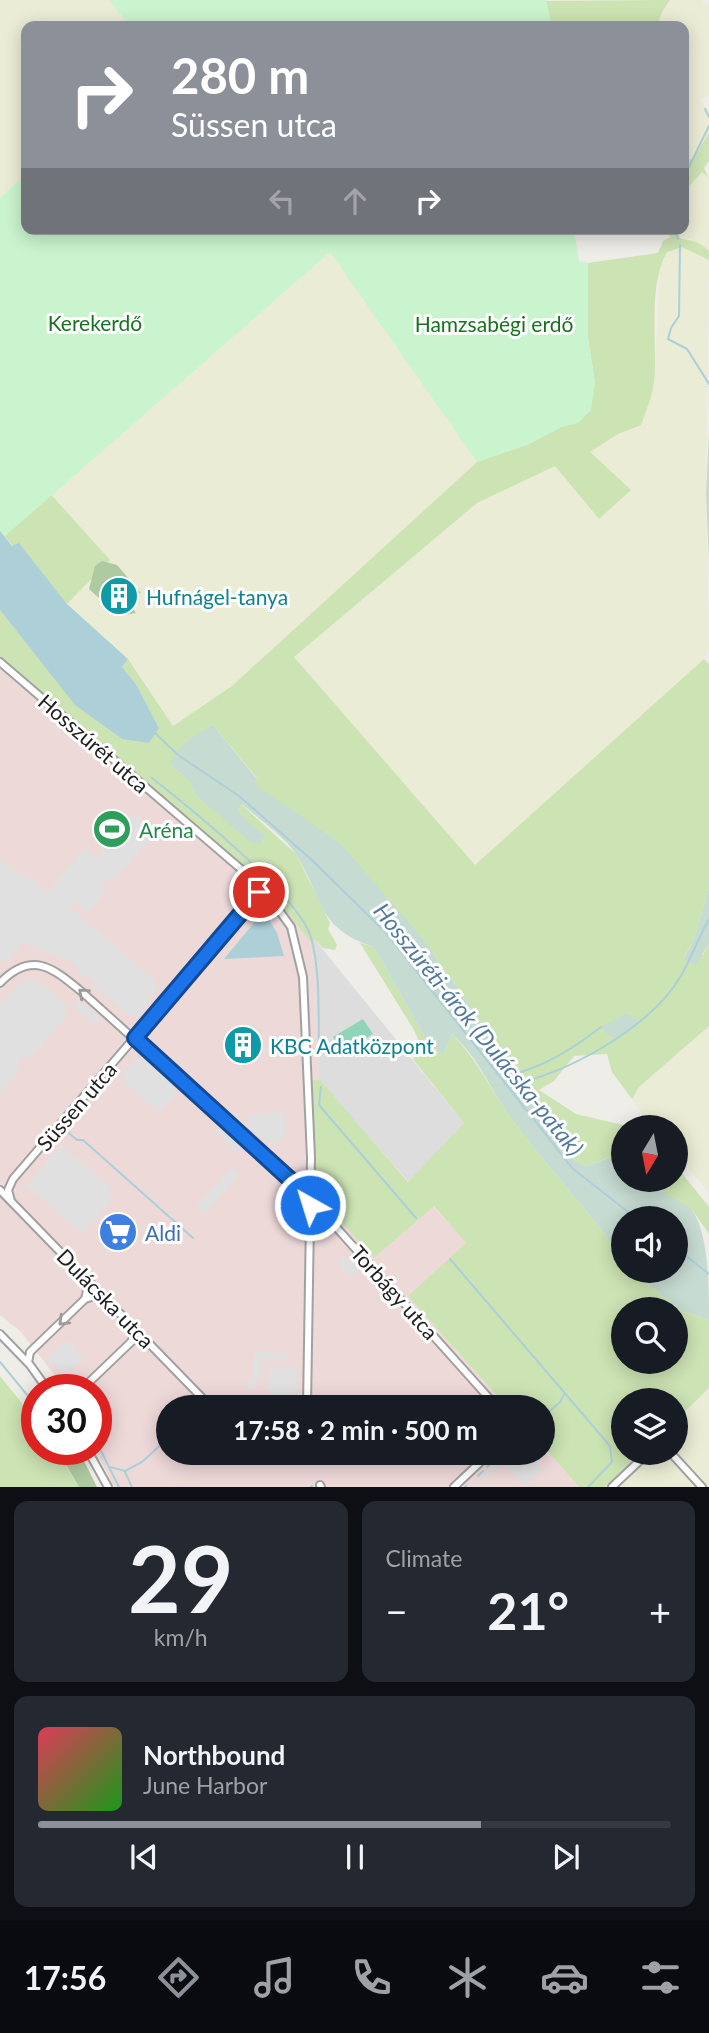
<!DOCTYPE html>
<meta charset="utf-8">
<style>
:root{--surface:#171b24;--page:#242831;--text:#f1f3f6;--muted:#9ea1a6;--line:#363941;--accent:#8c9099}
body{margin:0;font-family:Lato,sans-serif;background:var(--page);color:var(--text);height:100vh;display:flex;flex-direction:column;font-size:26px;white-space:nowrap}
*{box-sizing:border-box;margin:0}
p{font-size:23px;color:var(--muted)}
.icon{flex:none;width:38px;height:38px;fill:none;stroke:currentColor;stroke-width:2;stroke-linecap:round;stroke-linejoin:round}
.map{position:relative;height:1487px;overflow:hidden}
.details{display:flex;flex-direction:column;gap:14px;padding:14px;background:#0d0f14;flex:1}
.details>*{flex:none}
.top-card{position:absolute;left:21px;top:21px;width:668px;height:214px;border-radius:14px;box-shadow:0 4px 18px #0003;background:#8c9099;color:#fff;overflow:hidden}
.needle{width:46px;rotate:190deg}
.controls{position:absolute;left:611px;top:1115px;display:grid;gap:14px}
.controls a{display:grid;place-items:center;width:77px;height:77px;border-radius:50%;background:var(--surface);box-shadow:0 4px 18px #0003;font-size:35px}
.speed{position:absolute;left:21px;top:1374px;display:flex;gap:14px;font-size:35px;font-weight:700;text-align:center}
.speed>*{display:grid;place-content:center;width:91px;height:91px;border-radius:50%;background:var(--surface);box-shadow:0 4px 18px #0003;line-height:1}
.speed .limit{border:10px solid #d22;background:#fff;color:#111}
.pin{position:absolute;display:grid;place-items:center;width:60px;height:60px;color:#fff;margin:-30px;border:4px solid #fff;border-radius:50%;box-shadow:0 2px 7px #0007}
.me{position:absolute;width:77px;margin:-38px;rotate:321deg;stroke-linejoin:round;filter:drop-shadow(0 0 5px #0008)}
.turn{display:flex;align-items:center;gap:24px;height:147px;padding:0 35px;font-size:32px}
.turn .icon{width:91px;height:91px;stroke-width:2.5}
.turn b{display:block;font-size:49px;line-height:60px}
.lanes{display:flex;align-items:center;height:66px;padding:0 35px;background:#0003;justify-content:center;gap:35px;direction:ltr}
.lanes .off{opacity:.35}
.big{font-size:52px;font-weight:700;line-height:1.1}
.details .card{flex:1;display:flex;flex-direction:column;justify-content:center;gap:10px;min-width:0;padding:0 24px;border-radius:14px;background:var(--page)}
.details .dial{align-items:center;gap:0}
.dial b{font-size:91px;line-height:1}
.song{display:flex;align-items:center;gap:21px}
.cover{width:84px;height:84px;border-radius:10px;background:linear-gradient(135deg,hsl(350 70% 55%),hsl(120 70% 35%))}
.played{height:7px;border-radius:4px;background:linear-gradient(90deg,var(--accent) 70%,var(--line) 70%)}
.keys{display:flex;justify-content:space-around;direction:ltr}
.heat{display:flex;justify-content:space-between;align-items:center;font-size:38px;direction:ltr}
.details .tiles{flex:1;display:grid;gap:14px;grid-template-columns:1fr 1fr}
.card:last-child{grid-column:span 2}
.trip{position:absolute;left:156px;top:1395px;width:399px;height:70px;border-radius:35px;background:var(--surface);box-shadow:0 4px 18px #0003;font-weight:700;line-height:70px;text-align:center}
.dock{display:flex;height:112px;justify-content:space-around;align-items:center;background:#090b0e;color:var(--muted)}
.dock .icon{width:49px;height:49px}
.dock .selected{color:var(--accent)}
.dock b{font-size:32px;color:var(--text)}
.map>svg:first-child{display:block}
.residential{fill:#dedddd}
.commercial{fill:#eed9d9}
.farmland{fill:#eaecd5}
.grass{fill:#cce3b3;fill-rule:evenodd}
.forest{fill:#adcaa1}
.wetland{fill:#c6dbd1}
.park{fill:#caf4cd}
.pitch{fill:#8fd5b9}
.parking{fill:#e0e0e0}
.water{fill:#adcfd8}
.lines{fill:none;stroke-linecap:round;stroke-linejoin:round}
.stream{stroke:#adcfd8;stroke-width:2}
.minor-casing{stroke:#a1a1a1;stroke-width:10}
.minor{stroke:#fff;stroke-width:6}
.oneway{stroke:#9b9b9b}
.route-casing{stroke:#114b97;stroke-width:18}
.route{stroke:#1a73e8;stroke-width:12}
.labels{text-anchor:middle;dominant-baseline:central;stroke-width:6;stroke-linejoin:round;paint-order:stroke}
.park-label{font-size:21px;fill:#18731f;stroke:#fff}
.culture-label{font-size:21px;fill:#0d838f;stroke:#fff;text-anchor:start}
.street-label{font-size:21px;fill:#202020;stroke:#fff}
.leisure-label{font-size:21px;fill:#27864d;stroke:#fff;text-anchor:start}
.shop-label{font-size:21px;fill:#366cbe;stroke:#fff;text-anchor:start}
.water-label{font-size:23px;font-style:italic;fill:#537a9e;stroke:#fff}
</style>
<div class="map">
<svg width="709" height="1487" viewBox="0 0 709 1487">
<rect width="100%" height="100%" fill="#efede7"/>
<path class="residential" d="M315 940 464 1123 409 1182 319 1081 314 965 310 941Z"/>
<path class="commercial" d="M0 658 258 878 310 941 314 965 319 1079 311 1081 313 1132 374 1258 433 1206 467 1243 408 1296 507 1407H168V1452H542L543 1446 579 1487H114L95 1449 96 1390 66 1389 20 1331 0 1315Z"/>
<path class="farmland" d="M0 0H109L130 26H26V229L330 251 477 462 232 686 173 726 128 659 67 604 109 561 0 438Z
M670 0H702L705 5 709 2V96L699 99 709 111V132L693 161 684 157V26H657L662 12Z
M703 172 709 178V251L691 239H681L675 229H684V192Z
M674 247H682L709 260 706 494 709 651 704 659 475 865 294 657 477 503 555 466 599 519 630 490 589 452 618 434 641 424 654 386 660 269 667 252Z
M709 1026V1192L676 1154V1127H652L632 1099 639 1087Z
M709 1388V1487H605L641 1453 676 1452V1420Z"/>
<path class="grass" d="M670 0 662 12 657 26H552L546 1Z
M709 132V161L704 168 709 178 702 172 684 192V157L693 160Z
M667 229H675L681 239C692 240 700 242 709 251V260L682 247 667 252C647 287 658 344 654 383 652 397 646 411 641 425L618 434 590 452 631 490 599 519 555 466 477 503 294 657 475 865 704 659 709 664V888L693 942 684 957 703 955 709 943V1026L639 1087 632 1099 612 1072 607 1054 574 1056 554 1081 539 1090 576 1114 631 1127H623V1162L608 1158 585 1166 573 1159 531 1103 487 1037 466 1000 423 939 396 910 254 784 257 778 213 725 187 741 171 765 190 782 196 795 237 810 241 804 296 854 330 923 328 929 337 945 335 950 323 948 315 940 310 941 258 878 0 658V610L76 705 122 739 159 728 136 684 122 667 128 659 173 726 232 686 477 462 529 444 562 426 578 423 595 383 588 338V263L658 253 663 241 670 237Z
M0 438 110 560 67 604 19 544 13 546 0 531Z
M360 943 374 947 427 1041 443 1055 452 1034C477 1059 491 1090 511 1118 542 1160 578 1199 610 1241L623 1263V1270L632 1271 680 1310 709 1320V1388L676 1420V1400H623V1452L641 1453 605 1487H579L543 1446 542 1407H507L408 1296 466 1243 434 1206 374 1258 314 1192 311 1081 319 1079 408 1182 464 1123 413 1059 422 1048 414 1030ZM623 1309H676V1362H623Z
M676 1166 709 1207V1234L693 1211 658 1191 647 1180H676Z
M0 1376 37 1422V1449H56L79 1487H0Z"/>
<path class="forest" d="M102 561 117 565 141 593 129 597 116 584 110 588 108 596 118 606 127 601 136 613 119 616 89 589 95 566Z
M57 1449H78L97 1487H79Z"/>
<path class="wetland" d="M709 434V562L706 494Z
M213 725 257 779 254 784 340 843 423 939 466 1000 520 1087 573 1159 585 1166 609 1158 623 1162V1180H647C660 1194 678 1198 692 1210 709 1234 709 1287 709 1320L680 1310 632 1271 676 1270V1218H623V1263L610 1241C578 1199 542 1160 511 1118 491 1090 478 1057 452 1034L443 1055 427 1041 374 947C318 929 323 899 297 856 288 839 257 818 242 804L237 811 265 836 260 844 251 843 196 795 190 782 171 765C176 744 196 735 213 725Z
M709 888V943L696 965 684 958 693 942Z
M625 1014 639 1020C627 1035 615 1046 601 1027Z"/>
<path class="park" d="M109 0H546L552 26H130Z
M26 175V229H574L579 261 588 263V338L595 383 591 410 578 423 562 427 529 444 477 462 330 252 4 537 0 531V198Z"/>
<path class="pitch" d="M363 1019 373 1034 343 1052 333 1037Z"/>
<path class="parking" d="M133 813 157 831 114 880H108L101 889 105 893 87 913 74 902 70 903V908L157 982 155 985 159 987 151 995 154 998 138 1017 133 1013 130 1016 94 985 115 959 93 984 89 976 86 978 77 971 79 967 72 962 21 942 17 943 20 946 5 963 0 961V859L20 876 32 878 46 891H53L55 889 52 886 85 848 93 856 102 855 99 852Z
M37 980 68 1006 65 1010 68 1014 31 1058 27 1055 17 1066 20 1070 0 1093V1005L21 981Z
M77 997 82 1005 84 1003 98 1015 97 1017 104 1021 90 1022 79 1012 76 1008Z
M142 1057 175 1086 173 1090 177 1093 159 1113 128 1086 122 1075 128 1066 133 1068 130 1065 136 1058 139 1060Z
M284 1112 286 1137H282V1142H264V1138L248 1127V1115Z
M219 1128 241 1148 237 1153 215 1132Z
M61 1145 111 1188 108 1192 114 1198 83 1234 26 1186Z
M232 1167 240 1175 204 1214 196 1206Z
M344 1256 348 1261 352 1258 361 1268 351 1278 337 1263Z
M67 1340 83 1357 66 1378 47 1359Z
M254 1352 287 1353V1359H262L261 1374 251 1391 247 1385 253 1372Z
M269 1367H297V1407H268Z
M509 1453H532L540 1462 538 1465 542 1470 524 1486 504 1464 484 1481 481 1477Z"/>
<path class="water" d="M0 531 12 546 19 543 67 604 128 659 122 667 136 684 159 728 149 743 122 739 75 705 0 610Z
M262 913 266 914 277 933 284 956 224 959Z"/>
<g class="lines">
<path class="stream" d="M705 109 709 117
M684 177 709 126
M674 229 678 239
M680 245 679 316 671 328 668 339 687 349 709 384
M154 732 178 755 239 796 313 861 387 934 573 1169 636 1218
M152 778C189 807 298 895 311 937 321 974 318 1017 319 1055
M501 1078C543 1067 567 1053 601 1027
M507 1085C566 1075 650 1028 681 976 691 958 699 937 709 919
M321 1087 319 1105 416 1218
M63 1128 77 1140H83L193 1238
M59 1133 105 1080
M676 1248 709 1274
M450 1259 610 1446 612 1462 588 1487
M0 1362 37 1407
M542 1418 560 1402 565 1393
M96 1441 119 1487
M497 1459 504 1452
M110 1467 125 1471 142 1462 168 1438
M487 1467 494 1461
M125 1472 132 1487
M478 1476 483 1471
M311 1487 312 1486
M465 1487 466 1486"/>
<defs>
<path id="minor" d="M0 662 263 888 291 927 303 977 311 1157 307 1407
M0 983C32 950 53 968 82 992L310 1198 497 1407
M0 1190 211 1407
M11 1201 8 1190 13 1179 263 888
M310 1232 320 1223H332
M85 1299 98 1295 106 1297
M0 1334 30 1365 48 1390
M28 1363 30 1352 85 1299 87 1291 83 1274
M81 1390 132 1341 134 1328
M87 1449 108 1487
M670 1452 702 1487
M320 1485 321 1487
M454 1487 491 1452
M612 1487 649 1452"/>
</defs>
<use href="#minor" class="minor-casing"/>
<use href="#minor" class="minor"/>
</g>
<defs><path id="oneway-chevron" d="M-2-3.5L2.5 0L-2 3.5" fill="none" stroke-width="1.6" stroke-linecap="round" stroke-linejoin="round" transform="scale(1.75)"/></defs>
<g class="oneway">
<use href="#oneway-chevron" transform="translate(83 993) rotate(-140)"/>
<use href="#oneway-chevron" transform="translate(63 1321) rotate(136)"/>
</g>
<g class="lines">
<defs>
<path id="route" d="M259 892 135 1038 306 1194 310 1205"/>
</defs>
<use href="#route" class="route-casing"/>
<use href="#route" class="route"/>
</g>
<defs>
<symbol id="building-disc" viewBox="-11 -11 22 22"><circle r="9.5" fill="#0f9aa8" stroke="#fff"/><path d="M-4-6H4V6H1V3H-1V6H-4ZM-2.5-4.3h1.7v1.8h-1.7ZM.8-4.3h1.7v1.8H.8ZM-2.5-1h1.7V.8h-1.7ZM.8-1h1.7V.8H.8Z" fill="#fff"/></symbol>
<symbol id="stadium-disc" viewBox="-11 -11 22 22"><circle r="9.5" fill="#2e9e5b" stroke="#fff"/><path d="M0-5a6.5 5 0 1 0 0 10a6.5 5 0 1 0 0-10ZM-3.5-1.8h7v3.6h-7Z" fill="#fff"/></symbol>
<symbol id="supermarket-disc" viewBox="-11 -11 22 22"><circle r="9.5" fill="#3f7fe0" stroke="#fff"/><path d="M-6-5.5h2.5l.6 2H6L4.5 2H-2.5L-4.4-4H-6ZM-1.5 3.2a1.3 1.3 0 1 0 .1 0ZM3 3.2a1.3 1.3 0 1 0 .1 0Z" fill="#fff"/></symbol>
</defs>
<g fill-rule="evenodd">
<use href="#building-disc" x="97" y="574" width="44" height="44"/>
<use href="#stadium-disc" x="90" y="807" width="44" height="44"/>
<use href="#building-disc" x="221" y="1023" width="44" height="44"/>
<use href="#supermarket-disc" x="96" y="1210" width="44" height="44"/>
</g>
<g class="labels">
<g class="park-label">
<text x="95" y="322">Kerekerdő</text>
<text x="494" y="323">Hamzsabégi erdő</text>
</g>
<g class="culture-label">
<text x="146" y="596">Hufnágel-tanya</text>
<text x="270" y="1045">KBC Adatközpont</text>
</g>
<g class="street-label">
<text transform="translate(94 743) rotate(41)">Hosszúrét utca</text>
<text transform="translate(76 1106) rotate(-49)">Süssen utca</text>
<text transform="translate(395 1292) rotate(48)">Torbágy utca</text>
<text transform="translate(106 1298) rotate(46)">Dulácska utca</text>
</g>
<g class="leisure-label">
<text x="139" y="829">Aréna</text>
</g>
<g class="shop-label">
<text x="145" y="1232">Aldi</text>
</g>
<g class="water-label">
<text transform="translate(479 1029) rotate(51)">Hosszúréti-árok (Dulácska-patak)</text>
</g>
</g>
</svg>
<div class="controls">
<a><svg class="needle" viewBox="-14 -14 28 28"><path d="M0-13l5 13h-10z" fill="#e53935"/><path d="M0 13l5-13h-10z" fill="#9ea1a6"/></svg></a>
<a><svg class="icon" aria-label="sound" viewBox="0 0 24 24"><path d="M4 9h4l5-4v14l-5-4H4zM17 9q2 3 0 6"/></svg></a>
<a><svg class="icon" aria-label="search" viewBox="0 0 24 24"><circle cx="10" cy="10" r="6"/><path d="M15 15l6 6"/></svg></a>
<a><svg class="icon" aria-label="layers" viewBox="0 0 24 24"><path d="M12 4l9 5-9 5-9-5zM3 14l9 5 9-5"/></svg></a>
</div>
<div class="speed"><div class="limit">30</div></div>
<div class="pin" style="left:259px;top:892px;background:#d93025"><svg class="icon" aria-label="arrive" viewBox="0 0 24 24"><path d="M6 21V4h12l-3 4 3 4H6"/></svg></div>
<svg class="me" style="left:310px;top:1205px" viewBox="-20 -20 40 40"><circle r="17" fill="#1a73e8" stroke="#fff" stroke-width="3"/><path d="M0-11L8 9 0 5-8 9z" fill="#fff"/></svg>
<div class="trip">17:58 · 2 min · 500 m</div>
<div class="top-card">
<div class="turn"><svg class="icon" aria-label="right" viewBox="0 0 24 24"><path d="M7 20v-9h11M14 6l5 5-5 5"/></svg><div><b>280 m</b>Süssen utca</div></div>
<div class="lanes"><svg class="icon off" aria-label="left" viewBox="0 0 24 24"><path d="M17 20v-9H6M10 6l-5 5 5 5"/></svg><svg class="icon off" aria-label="ahead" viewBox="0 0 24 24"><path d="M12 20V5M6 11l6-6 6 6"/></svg><svg class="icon" aria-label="right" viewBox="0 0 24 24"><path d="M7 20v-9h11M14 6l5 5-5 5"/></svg></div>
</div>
</div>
<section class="details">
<div class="tiles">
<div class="card dial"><b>29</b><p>km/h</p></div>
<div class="card"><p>Climate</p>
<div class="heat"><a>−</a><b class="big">21°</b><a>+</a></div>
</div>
<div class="card">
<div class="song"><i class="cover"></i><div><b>Northbound</b><p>June Harbor</p></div></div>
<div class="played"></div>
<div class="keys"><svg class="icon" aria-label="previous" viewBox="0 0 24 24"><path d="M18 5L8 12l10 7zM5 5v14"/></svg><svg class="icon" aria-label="pause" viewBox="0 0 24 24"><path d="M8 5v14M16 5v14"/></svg><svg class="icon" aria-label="next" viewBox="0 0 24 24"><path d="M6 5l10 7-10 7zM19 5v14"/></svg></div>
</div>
</div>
</section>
<nav class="dock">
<b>17:56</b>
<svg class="icon selected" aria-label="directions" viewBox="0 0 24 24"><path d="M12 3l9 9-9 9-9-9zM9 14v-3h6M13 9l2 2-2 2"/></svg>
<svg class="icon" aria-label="music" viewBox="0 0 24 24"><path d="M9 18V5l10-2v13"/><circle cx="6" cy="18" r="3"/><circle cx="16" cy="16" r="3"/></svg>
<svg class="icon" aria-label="phone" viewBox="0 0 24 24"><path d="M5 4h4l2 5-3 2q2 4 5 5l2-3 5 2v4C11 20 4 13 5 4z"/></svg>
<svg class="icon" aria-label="climate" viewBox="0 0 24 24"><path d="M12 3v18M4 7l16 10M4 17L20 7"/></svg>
<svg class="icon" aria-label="car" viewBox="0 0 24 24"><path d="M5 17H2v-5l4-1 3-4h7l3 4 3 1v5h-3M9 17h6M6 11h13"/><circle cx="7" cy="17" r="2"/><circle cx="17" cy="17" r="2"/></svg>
<svg class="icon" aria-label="filters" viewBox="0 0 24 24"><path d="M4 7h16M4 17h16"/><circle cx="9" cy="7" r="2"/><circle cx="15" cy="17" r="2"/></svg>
</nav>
